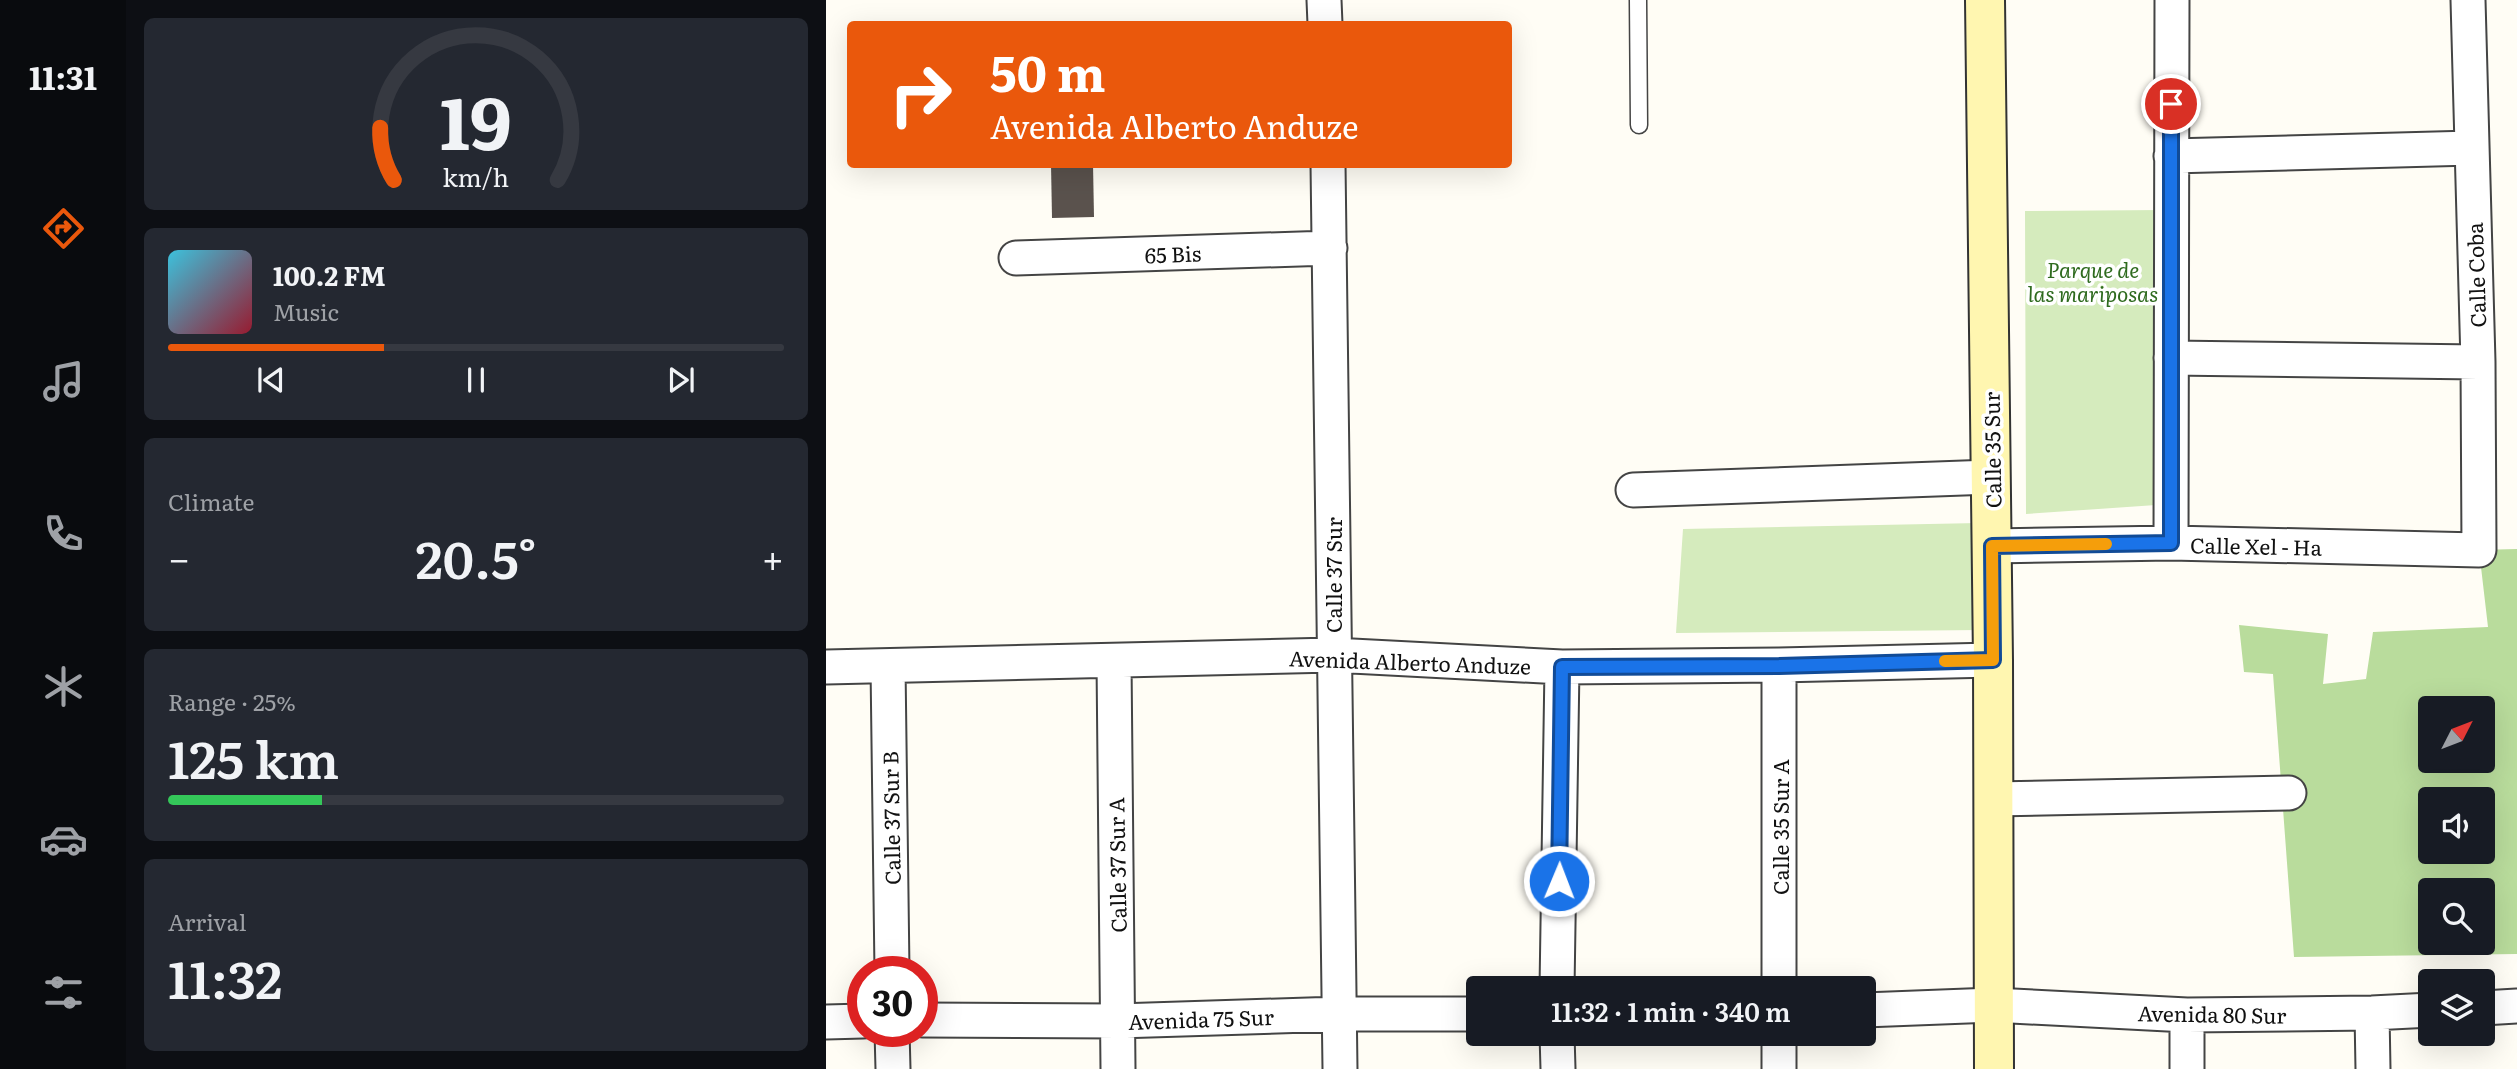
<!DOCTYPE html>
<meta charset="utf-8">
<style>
:root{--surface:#171b24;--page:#242831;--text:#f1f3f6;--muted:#9ea1a6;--line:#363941;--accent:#ea580c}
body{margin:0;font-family:Literata,serif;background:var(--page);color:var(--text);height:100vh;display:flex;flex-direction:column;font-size:26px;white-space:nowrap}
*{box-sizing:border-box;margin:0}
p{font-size:23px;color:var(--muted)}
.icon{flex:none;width:38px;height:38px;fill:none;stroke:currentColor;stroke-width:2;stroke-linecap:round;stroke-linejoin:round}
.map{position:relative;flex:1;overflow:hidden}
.panel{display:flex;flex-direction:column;gap:18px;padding:18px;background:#0d0f14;width:700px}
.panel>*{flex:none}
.guide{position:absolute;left:21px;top:21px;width:665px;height:147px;border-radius:7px;box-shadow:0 7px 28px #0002;background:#ea580c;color:#fff;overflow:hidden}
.needle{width:46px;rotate:48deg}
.tools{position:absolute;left:1592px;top:696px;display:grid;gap:14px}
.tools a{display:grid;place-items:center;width:77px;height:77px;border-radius:7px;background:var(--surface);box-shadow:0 7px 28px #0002;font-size:35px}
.speed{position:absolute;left:21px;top:956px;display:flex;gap:14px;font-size:35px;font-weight:700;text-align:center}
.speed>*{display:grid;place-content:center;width:91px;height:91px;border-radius:50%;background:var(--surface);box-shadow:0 7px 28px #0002;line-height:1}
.speed .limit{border:10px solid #d22;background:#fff;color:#111}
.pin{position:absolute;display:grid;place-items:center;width:60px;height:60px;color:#fff;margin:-30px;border:4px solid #fff;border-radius:50%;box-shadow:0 2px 7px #0007}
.me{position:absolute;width:77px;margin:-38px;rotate:1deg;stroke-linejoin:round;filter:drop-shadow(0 0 5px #0008)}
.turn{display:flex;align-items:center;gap:24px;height:147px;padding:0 28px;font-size:32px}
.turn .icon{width:91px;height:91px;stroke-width:2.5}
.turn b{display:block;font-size:49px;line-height:60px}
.big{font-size:52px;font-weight:600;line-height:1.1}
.panel .card{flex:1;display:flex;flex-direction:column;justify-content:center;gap:10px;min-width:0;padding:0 24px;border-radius:10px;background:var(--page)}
.panel .dial{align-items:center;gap:0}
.dial svg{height:182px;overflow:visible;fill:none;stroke:var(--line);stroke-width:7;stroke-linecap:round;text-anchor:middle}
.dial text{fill:var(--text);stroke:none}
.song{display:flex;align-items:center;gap:21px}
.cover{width:84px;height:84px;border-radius:10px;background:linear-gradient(135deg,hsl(190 70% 55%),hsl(350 70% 35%))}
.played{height:7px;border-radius:4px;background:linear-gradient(90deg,var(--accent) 35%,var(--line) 35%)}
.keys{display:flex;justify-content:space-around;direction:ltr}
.heat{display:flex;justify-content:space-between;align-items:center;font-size:38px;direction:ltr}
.charge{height:10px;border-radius:5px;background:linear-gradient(90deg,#34c759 25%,var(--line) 0)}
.trip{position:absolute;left:640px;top:976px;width:410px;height:70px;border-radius:7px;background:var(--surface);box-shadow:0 7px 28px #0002;font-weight:600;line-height:70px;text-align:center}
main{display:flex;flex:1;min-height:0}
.tabs{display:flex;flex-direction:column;width:126px;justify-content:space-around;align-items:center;background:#090b0e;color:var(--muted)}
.tabs .icon{width:49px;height:49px}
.tabs .current{color:var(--accent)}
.tabs b{font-size:32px;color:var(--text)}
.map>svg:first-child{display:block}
.green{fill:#d5ebbd}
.forest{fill:#b9dc9c;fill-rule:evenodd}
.building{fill:#5a524d}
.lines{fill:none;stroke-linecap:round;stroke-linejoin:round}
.service-casing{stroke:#444;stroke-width:19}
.minor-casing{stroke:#444;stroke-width:37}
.secondary-casing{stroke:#333;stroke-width:42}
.service{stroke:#fff;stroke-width:16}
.minor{stroke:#fff;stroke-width:33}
.secondary{stroke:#fff6b0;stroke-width:38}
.route-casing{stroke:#114b97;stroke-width:18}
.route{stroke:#1a73e8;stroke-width:12}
.slow{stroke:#f59e0b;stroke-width:12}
.labels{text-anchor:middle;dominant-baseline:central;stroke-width:7;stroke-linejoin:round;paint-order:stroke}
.street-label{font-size:21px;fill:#111;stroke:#fff}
.park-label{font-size:21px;font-style:italic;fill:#2f6b1f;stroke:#fff}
</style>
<main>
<nav class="tabs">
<b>11:31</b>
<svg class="icon current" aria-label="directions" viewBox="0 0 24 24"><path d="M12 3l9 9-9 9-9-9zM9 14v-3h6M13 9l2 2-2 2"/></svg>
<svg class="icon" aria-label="music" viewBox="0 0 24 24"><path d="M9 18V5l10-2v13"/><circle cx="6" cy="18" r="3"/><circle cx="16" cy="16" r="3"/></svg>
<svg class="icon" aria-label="phone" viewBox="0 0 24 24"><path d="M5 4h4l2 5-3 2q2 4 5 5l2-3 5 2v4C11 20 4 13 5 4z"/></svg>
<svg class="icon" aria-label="climate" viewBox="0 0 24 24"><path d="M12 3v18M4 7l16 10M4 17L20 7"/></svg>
<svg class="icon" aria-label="car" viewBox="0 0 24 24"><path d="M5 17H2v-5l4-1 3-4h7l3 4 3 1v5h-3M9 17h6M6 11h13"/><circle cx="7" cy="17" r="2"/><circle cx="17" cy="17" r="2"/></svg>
<svg class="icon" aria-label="filters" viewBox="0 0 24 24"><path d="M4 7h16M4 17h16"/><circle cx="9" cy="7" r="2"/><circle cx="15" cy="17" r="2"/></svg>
</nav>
<section class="panel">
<div class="card dial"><svg viewBox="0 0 100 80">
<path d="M14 69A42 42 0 1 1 86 69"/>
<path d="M14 69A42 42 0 0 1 8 46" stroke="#ea580c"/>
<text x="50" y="56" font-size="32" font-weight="700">19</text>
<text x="50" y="72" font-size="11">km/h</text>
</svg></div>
<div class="card">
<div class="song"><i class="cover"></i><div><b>100.2 FM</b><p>Music</p></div></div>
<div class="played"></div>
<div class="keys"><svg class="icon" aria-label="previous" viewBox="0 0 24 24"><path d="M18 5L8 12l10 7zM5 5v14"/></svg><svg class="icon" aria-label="pause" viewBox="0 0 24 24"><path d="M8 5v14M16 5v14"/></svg><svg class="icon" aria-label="next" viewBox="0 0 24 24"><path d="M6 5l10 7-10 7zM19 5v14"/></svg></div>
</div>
<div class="card"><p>Climate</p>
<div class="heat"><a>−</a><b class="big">20.5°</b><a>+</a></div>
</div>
<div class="card"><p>Range · 25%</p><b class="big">125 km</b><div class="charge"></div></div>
<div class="card"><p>Arrival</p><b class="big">11:32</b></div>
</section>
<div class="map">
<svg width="1691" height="1069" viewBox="0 0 1691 1069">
<rect width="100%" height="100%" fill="#fffdf5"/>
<path class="green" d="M1337 210 1330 505 1200 514 1199 211Z
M1153 523 1154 630 850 633 857 529Z"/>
<path class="forest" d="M1691 549V954L1468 957 1447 674 1418 672 1413 625 1502 634 1497 684 1540 679 1547 632 1662 627 1653 550ZM1605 709H1657V761H1605ZM1605 800H1657V852H1605ZM1605 891H1657V943H1605Z"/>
<path class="building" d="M225 164H267L268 217 226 218Z"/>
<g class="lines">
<defs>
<path id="service" d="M812 0 813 125"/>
<path id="minor" d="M498 0 499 24
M1345 156 1646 148
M502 164 514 1069
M190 258 504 248
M1345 358 1652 362
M807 490 1165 477
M1345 543 1346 0
M1166 546 1345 543 1653 550 1652 362 1642 0
M288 661 292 1069
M953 665V989
M62 666 66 971
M0 667 507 655 736 667 953 665 1167 660
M1167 799 1463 793
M731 989 736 667
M1657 1008 1691 1006
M1038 1010 1167 1005 1361 1015 1546 1013 1605 1010
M1546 1013 1547 1069
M1361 1015V1069
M96 1020 292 1021 513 1014H653
M0 1022 37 1021
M66 1031 67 1069
M731 1034 732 1069
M953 1034V1069"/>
<path id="secondary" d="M1159 0 1167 660 1168 1069"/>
</defs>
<use href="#service" class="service-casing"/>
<use href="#minor" class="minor-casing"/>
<use href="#secondary" class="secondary-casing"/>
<use href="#service" class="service"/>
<use href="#minor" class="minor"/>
<use href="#secondary" class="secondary"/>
</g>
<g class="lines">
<defs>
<path id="route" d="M733 881 736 667 953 666 1167 660 1166 546 1345 543V104"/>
</defs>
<use href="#route" class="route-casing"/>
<use href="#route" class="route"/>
<path class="slow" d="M1119 661 1167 660 1166 546 1280 544"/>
</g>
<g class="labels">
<g class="street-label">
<text transform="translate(347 253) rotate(-2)">65 Bis</text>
<text transform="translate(1649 275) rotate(-92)">Calle Coba</text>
<text transform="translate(1165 450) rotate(-91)">Calle 35 Sur</text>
<text transform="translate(1430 545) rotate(1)">Calle Xel - Ha</text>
<text transform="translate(506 575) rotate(-90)">Calle 37 Sur</text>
<text transform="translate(584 661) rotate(2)">Avenida Alberto Anduze</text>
<text transform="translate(64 818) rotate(-91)">Calle 37 Sur B</text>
<text transform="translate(953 827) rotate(-90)">Calle 35 Sur A</text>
<text transform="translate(290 865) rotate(-91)">Calle 37 Sur A</text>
<text transform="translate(1386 1013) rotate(1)">Avenida 80 Sur</text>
<text transform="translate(375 1018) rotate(-2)">Avenida 75 Sur</text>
</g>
<g class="park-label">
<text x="1267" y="268">Parque de<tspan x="1267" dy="24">las mariposas</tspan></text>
</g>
</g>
</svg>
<div class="tools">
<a><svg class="needle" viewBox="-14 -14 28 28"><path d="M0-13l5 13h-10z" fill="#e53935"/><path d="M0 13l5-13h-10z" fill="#9ea1a6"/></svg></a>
<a><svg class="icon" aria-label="sound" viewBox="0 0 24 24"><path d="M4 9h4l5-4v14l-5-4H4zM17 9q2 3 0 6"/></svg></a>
<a><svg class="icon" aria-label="search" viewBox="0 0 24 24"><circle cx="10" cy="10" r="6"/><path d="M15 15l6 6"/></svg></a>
<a><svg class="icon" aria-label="layers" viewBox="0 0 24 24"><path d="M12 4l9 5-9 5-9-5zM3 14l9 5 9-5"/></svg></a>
</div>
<div class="speed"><div class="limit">30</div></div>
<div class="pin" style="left:1345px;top:104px;background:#d93025"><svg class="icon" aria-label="arrive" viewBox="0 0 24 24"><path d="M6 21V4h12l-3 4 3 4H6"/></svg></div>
<svg class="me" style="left:733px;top:881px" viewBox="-20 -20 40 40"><circle r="17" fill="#1a73e8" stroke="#fff" stroke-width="3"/><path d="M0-11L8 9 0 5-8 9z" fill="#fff"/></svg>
<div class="trip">11:32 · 1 min · 340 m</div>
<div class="guide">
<div class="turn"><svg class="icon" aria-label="right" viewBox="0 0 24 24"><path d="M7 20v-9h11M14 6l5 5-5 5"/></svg><div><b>50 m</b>Avenida Alberto Anduze</div></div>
</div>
</div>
</main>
